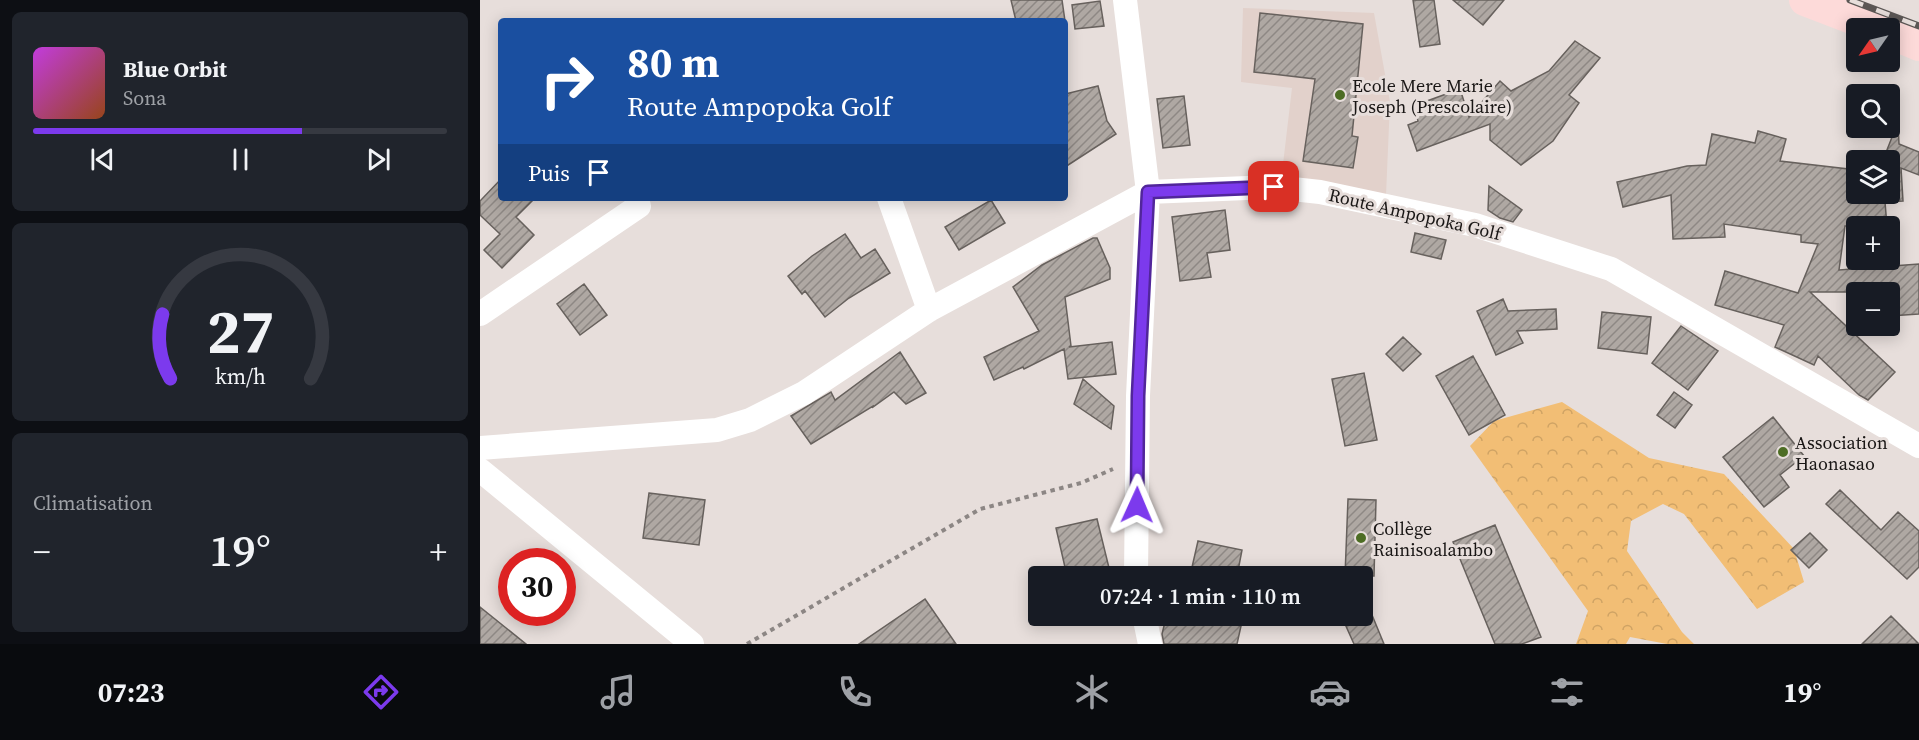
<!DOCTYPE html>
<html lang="fr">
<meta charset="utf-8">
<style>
:root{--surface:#171b24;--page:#20242c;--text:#f1f3f6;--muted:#9ea1a6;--line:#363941;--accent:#7c3aed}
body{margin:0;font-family:"Source Serif 4",serif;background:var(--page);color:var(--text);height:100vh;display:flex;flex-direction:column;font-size:22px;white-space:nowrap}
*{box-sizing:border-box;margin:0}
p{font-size:20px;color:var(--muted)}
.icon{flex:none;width:33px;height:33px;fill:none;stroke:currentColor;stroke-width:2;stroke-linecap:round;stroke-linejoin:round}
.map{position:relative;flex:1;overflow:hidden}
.panel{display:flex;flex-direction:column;gap:12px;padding:12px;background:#0d0f14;width:480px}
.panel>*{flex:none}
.banner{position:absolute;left:18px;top:18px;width:570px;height:183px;border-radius:6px;box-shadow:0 3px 15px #0003;background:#1a4fa0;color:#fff;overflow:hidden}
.needle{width:39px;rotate:236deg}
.tools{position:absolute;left:1366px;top:18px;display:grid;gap:12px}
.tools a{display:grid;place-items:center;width:54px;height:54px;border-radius:6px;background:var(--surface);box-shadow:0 3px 15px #0003;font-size:30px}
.speed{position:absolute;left:18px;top:548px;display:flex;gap:12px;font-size:30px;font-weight:700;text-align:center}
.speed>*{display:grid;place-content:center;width:78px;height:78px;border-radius:50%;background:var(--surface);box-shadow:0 3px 15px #0003;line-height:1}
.speed .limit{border:9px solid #d22;background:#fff;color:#111}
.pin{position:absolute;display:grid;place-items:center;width:51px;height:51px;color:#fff;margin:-26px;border-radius:12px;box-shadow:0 3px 9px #0006}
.me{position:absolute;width:66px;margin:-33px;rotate:1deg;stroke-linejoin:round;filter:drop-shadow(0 0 4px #0008)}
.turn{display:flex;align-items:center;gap:21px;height:126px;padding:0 30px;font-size:27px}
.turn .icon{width:78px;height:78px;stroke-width:2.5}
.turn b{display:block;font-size:42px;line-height:51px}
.then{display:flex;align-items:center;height:57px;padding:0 30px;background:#0003;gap:12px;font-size:22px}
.big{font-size:45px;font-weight:600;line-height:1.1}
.panel .tile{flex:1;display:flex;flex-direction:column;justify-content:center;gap:9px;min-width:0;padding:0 21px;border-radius:9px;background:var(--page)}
.panel .dial{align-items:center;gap:0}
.dial svg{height:156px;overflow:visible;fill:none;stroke:var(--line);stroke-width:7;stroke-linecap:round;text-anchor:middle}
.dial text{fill:var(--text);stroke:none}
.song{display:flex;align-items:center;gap:18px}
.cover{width:72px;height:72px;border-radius:9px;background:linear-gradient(135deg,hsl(290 70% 55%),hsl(20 70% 35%))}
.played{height:6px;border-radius:3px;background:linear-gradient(90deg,var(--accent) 65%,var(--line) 65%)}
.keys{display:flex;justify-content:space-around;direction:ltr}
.heat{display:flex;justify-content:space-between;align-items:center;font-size:33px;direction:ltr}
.trip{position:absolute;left:548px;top:566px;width:345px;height:60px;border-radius:6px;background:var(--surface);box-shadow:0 3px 15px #0003;font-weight:600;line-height:60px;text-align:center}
.tabs{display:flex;height:96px;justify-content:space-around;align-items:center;background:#090b0e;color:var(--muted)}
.tabs .icon{width:42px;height:42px}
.tabs .selected{color:var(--accent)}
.tabs b{font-size:27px;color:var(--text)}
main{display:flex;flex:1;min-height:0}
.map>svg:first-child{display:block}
.built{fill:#e2d1cb}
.forest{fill:url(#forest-crowns)}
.building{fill:url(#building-hatch);stroke:#67615d;stroke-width:1.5}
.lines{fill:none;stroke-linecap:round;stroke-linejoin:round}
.path{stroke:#8c8684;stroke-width:4;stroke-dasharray:4.5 4.5;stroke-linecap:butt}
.minor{stroke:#fff;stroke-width:24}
.major{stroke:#fddad9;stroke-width:32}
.rail-casing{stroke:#5c5755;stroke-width:7}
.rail{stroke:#e7dedb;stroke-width:4.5;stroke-dasharray:14;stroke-linecap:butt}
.route-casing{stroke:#51269a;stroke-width:15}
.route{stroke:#7c3aed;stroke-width:10}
.poi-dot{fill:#4d6d24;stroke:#e7dedb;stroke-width:2}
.labels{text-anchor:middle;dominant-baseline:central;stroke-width:6;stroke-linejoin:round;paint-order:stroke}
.poi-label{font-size:18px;fill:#191615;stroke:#e7dedb;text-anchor:start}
.street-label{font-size:18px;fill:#191615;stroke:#e7dedb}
</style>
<main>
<section class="panel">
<div class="tile">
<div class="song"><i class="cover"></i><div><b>Blue Orbit</b><p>Sona</p></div></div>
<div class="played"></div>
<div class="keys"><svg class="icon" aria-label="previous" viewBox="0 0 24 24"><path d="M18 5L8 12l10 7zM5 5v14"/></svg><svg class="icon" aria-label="pause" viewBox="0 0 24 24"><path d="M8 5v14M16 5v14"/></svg><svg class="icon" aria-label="next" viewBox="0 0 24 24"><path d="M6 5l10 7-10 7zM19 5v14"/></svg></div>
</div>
<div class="tile dial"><svg viewBox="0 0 100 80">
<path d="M14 69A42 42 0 1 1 86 69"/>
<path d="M14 69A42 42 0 0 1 10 36" stroke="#7c3aed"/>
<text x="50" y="56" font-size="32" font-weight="700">27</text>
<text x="50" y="72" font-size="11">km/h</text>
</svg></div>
<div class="tile"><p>Climatisation</p>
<div class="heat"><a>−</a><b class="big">19°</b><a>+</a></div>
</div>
</section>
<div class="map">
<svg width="1439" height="644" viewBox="0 0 1439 644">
<defs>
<pattern id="forest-crowns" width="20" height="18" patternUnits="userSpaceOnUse" patternTransform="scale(1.5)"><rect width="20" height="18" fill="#f2be75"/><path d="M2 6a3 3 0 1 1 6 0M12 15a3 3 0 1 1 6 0" fill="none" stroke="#cfa364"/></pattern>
<pattern id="building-hatch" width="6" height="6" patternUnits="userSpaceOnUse" patternTransform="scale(1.5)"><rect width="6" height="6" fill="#afa8a3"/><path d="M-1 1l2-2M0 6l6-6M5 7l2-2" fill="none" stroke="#8e8884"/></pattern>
</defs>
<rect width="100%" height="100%" fill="#e7dedb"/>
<path class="built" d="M763 8 894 13 910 102 906 195 801 181 812 88 761 82Z"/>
<path class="forest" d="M1082 402 1169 458 1244 474 1314 549 1324 582 1277 609 1204 514 1183 504 1151 521 1147 551 1202 632 1214 644H1187L1150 637 1146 644H1096L1108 611 990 446 1014 421Z"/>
<path class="building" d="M531 0H582L585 21H536Z
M933 0H954L960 44 940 47Z
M973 0H1024L1003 25Z
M620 1 624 26 595 29 592 5Z
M780 13 883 24 872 136 878 137 873 168 823 161 835 79 774 72Z
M1095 41 1120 58 1089 95 1099 103 1073 141 1041 165 1010 140V124L937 151 928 125 938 121 933 106 980 89 989 117 1020 81 1031 91 1069 71Z
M618 86 627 121 636 134 585 167V94Z
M704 96 710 145 683 148 677 99Z
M1418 122 1419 144 1439 152V175L1421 168 1423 201 1405 202 1407 226H1365L1359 270 1439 264V314L1410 316V292H1330L1415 372 1388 400 1379 395 1338 356 1334 365 1295 347 1304 325 1235 305 1245 271 1318 293 1338 244 1321 242V235L1244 224 1245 237 1193 239 1191 195 1143 207 1137 182 1207 166 1226 165 1232 134 1275 143 1278 131 1306 139 1300 161 1377 170V194H1410V160H1403Z
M21 179V198H55L36 217 54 235 22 268 4 250 20 234 0 215V201Z
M1009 186 1042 210 1033 222 1020 218 1008 210Z
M511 200 525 223 479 250 465 227Z
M745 210 750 250 727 253 731 277 700 281 692 217Z
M935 233 966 240 961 259 931 252Z
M365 234 381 258 395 249 410 273 369 298 345 317 325 291 322 294 308 276 332 256Z
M613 238H617L630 268V279L585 297 591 346 589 347 632 342 636 374 588 379 584 349 544 369 543 367 514 380 504 357 559 331 533 287 562 265Z
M104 284 127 315 100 335 77 304Z
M1023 299 1028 311 1076 309 1077 329 1037 331 1043 343 1016 355 997 311Z
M1122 312 1171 317 1167 354 1118 348Z
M1201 326 1238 351 1208 390 1172 363Z
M923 337 941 354 923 371 906 354Z
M420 352 446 393 426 404 414 392 393 407V406L331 444 311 416 351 392 355 400Z
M993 356 1025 415 989 435 956 376Z
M884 373 897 440 865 446 852 379Z
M603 379 634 406 631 429 594 404Z
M1194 392 1212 405 1195 428 1177 415Z
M1293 417 1324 456 1300 475 1309 487 1284 507 1243 457Z
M1360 490 1401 530 1418 512 1439 531V567L1427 579 1346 504Z
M169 493 225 500 219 545 163 538Z
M868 499 896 500 894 576H865Z
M617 519 631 576H587L576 528Z
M1015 525 1061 637 1042 644H1015L973 542Z
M1330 533 1347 550 1329 568 1311 550Z
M718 541 762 550 757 576H710Z
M445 599 476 644H379Z
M0 607 46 644H0Z
M702 615H749L747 623 761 626 757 644H684L682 634 686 618 701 622Z
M861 615H892L904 644H874Z
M1411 616 1439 644H1382Z"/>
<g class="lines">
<path class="path" d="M267 644 500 509 601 483 633 469"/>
<path class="minor" d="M645 0 668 192 658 396 656 576
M409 198 449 310
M0 314 159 206
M0 448 237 430 270 420 324 393 449 310 668 192 794 187 840 192 995 225 1131 269 1439 446
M0 470 212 644
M664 615 670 644"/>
<path class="major" d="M1325 0 1398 28
M1410 33 1439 45"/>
<defs>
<path id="rail" d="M1370 0 1439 26"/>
</defs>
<use href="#rail" class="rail-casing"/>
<use href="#rail" class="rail"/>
</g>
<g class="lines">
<defs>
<path id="route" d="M657 505 658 396 668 192 794 187"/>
</defs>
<use href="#route" class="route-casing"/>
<use href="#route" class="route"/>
</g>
<g class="poi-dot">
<circle cx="860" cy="95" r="6"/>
<circle cx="1303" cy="452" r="6"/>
<circle cx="881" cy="538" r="6"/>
</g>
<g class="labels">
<g class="poi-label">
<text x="872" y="85">Ecole Mere Marie<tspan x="872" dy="21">Joseph (Prescolaire)</tspan></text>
<text x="1315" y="442">Association<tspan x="1315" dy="21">Haonasao</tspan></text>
<text x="893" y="528">Collège<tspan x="893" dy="21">Rainisoalambo</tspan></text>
</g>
<g class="street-label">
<text transform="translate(935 214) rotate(13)">Route Ampopoka Golf</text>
</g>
</g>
</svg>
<div class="tools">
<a><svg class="needle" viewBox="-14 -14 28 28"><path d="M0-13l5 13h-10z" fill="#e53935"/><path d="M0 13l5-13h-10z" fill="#9ea1a6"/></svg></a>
<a><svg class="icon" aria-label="search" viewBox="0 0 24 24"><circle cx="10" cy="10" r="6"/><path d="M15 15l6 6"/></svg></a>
<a><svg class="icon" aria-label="layers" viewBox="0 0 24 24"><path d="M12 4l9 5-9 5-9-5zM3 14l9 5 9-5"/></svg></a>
<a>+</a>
<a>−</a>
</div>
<div class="speed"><div class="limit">30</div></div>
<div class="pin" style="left:794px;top:187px;background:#d93025"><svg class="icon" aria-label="arrive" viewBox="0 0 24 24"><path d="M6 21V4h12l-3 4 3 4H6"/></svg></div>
<svg class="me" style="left:657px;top:505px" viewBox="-20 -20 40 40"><path d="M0-17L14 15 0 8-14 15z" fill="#7c3aed" stroke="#fff" stroke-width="4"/></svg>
<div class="trip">07:24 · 1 min · 110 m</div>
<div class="banner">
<div class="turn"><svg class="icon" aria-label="right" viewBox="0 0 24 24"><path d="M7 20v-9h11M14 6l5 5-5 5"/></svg><div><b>80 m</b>Route Ampopoka Golf</div></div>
<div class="then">Puis<svg class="icon" aria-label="arrive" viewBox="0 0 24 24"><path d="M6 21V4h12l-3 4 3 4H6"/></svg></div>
</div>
</div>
</main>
<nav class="tabs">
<b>07:23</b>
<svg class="icon selected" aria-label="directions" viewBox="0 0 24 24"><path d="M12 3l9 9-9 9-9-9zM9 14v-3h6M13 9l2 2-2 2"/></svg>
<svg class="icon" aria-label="music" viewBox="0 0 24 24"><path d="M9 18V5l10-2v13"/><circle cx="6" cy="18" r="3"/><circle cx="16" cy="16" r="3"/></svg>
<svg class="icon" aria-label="phone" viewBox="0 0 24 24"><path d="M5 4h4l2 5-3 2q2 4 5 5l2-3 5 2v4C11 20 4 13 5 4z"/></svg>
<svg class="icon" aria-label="climate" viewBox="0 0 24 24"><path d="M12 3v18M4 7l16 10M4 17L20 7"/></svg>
<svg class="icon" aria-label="car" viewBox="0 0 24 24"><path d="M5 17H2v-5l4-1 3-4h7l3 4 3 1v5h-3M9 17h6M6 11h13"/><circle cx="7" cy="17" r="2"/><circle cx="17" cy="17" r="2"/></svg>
<svg class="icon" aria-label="filters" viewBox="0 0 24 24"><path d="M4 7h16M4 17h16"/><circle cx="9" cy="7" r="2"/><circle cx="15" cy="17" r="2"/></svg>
<b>19°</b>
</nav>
